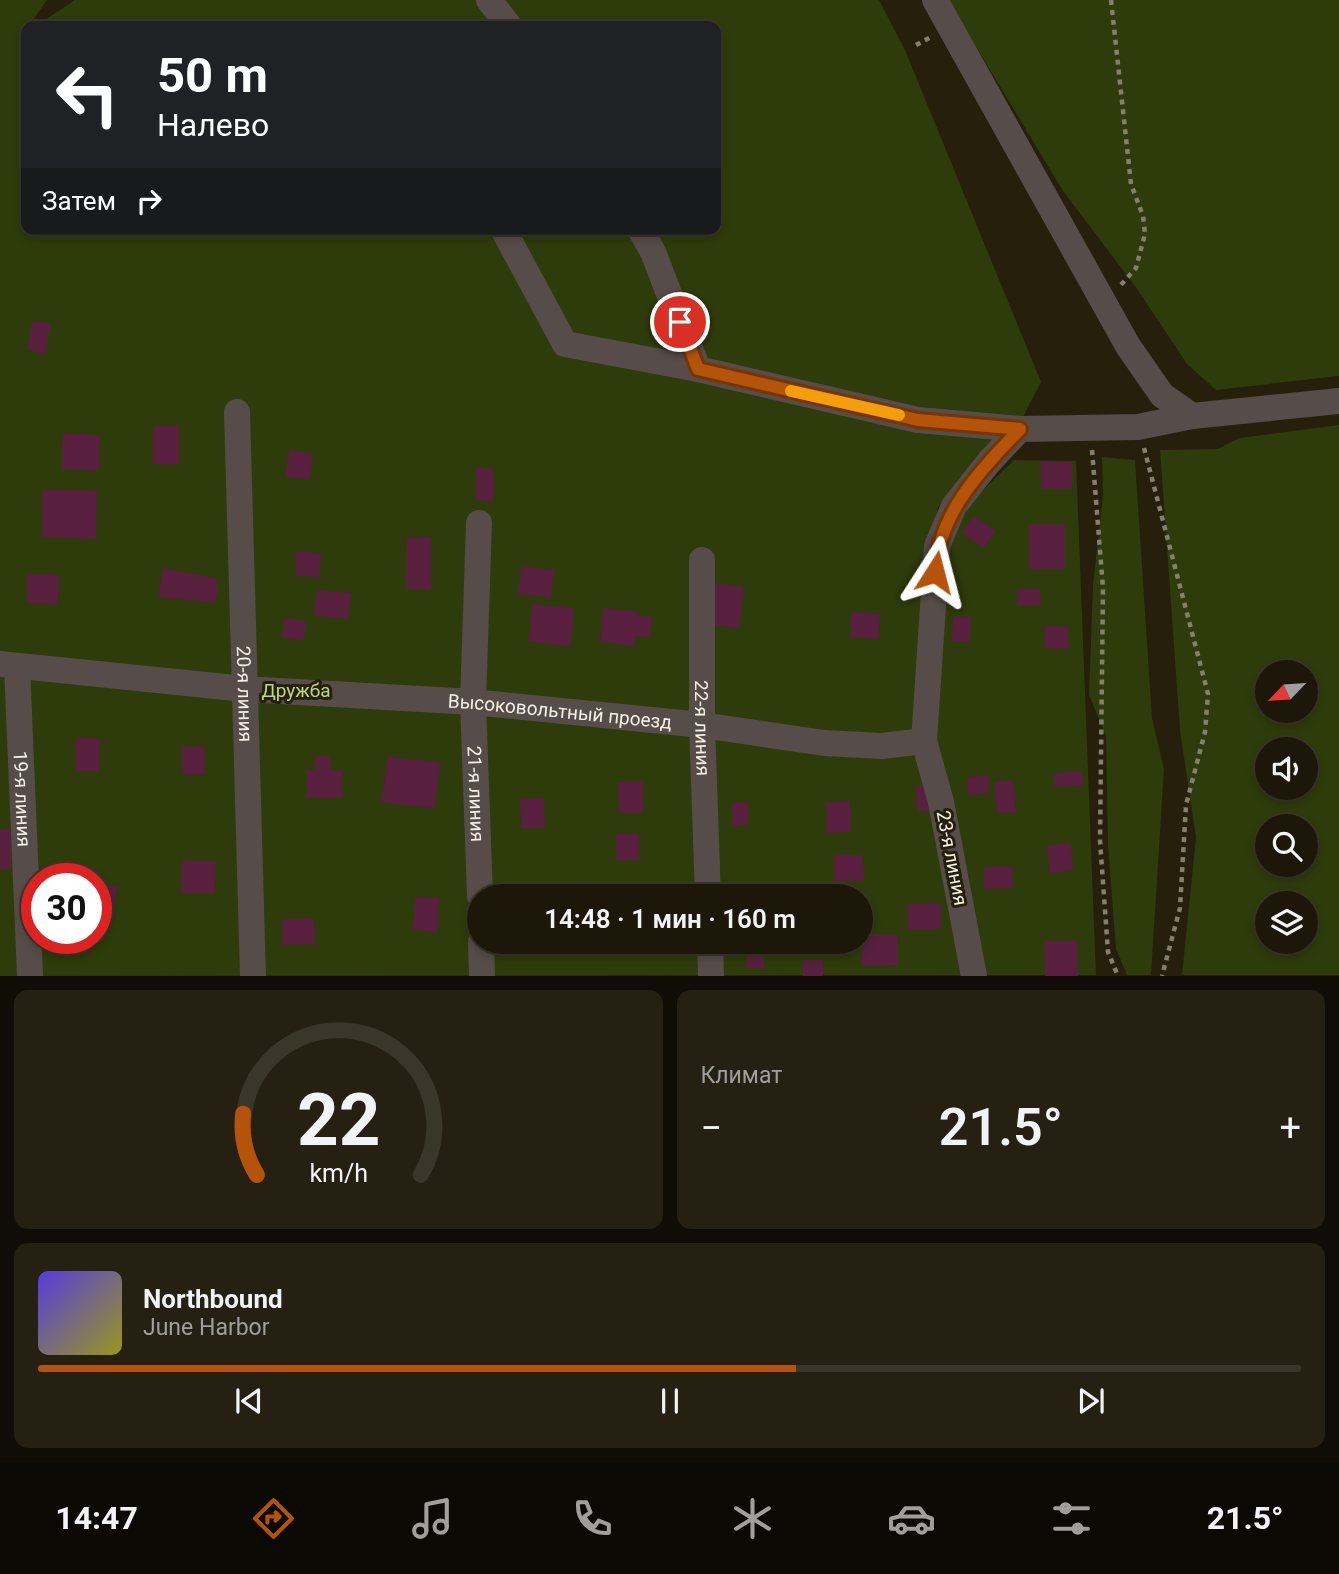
<!DOCTYPE html>
<html lang="ru">
<meta charset="utf-8">
<style>
:root{--surface:#1c1709;--page:#252012;--text:#f1f3f6;--muted:#a09f9c;--line:#3a362a;--accent:#b45309}
body{margin:0;font-family:Roboto,sans-serif;background:var(--page);color:var(--text);height:100vh;display:flex;flex-direction:column;font-size:26px;white-space:nowrap}
*{box-sizing:border-box;margin:0}
p{font-size:23px;color:var(--muted)}
.icon{flex:none;width:38px;height:38px;fill:none;stroke:currentColor;stroke-width:2;stroke-linecap:round;stroke-linejoin:round}
.map{position:relative;height:976px;overflow:hidden}
.drawer{display:flex;flex-direction:column;gap:14px;padding:14px;background:#0f0d05;flex:1}
.drawer>*{flex:none}
.guide{position:absolute;left:21px;top:21px;width:700px;height:214px;border-radius:14px;box-shadow:0 4px 10px #0003,0 0 0 2px var(--line);background:#202124;color:#fff;overflow:hidden}
.needle{width:46px;rotate:245deg}
.fabs{position:absolute;left:1255px;top:660px;display:grid;gap:14px}
.fabs a{display:grid;place-items:center;width:63px;height:63px;border-radius:50%;background:var(--surface);box-shadow:0 4px 10px #0003,0 0 0 2px var(--line);font-size:35px}
.speed{position:absolute;left:21px;top:863px;display:flex;gap:14px;font-size:35px;font-weight:700;text-align:center}
.speed>*{display:grid;place-content:center;width:91px;height:91px;border-radius:50%;background:var(--surface);box-shadow:0 4px 10px #0003,0 0 0 2px var(--line);line-height:1}
.speed .limit{border:10px solid #d22;background:#fff;color:#111}
.pin{position:absolute;display:grid;place-items:center;width:60px;height:60px;color:#fff;margin:-30px;border:4px solid #fff;border-radius:50%;box-shadow:0 2px 7px #0007}
.me{position:absolute;width:77px;margin:-38px;rotate:9deg;stroke-linejoin:round;filter:drop-shadow(0 0 5px #0008)}
.turn{display:flex;align-items:center;gap:24px;height:147px;padding:0 21px;font-size:32px}
.turn .icon{width:91px;height:91px;stroke-width:2.5}
.turn b{display:block;font-size:49px;line-height:60px}
.then{display:flex;align-items:center;height:66px;padding:0 21px;background:#0003;gap:14px;font-size:26px}
.big{font-size:52px;font-weight:600;line-height:1.1}
.drawer .widget{flex:1;display:flex;flex-direction:column;justify-content:center;gap:10px;min-width:0;padding:0 24px;border-radius:14px;background:var(--page)}
.drawer .dial{align-items:center;gap:0}
.dial svg{height:182px;overflow:visible;fill:none;stroke:var(--line);stroke-width:7;stroke-linecap:round;text-anchor:middle}
.dial text{fill:var(--text);stroke:none}
.song{display:flex;align-items:center;gap:21px}
.cover{width:84px;height:84px;border-radius:10px;background:linear-gradient(135deg,hsl(250 70% 55%),hsl(60 70% 35%))}
.played{height:7px;border-radius:4px;background:linear-gradient(90deg,var(--accent) 60%,var(--line) 60%)}
.keys{display:flex;justify-content:space-around;direction:ltr}
.heat{display:flex;justify-content:space-between;align-items:center;font-size:38px;direction:ltr}
.drawer .tiles{flex:1;display:grid;gap:14px;grid-template-columns:1fr 1fr}
.widget:last-child{grid-column:span 2}
.trip{position:absolute;left:467px;top:884px;width:406px;height:70px;border-radius:35px;background:var(--surface);box-shadow:0 4px 10px #0003,0 0 0 2px var(--line);font-weight:600;line-height:70px;text-align:center}
.tab-bar{display:flex;height:112px;justify-content:space-around;align-items:center;background:#0b0904;color:var(--muted)}
.tab-bar .icon{width:49px;height:49px}
.tab-bar .on{color:var(--accent)}
.tab-bar b{font-size:32px;color:var(--text)}
.map>svg:first-child{display:block}
.green{fill:#2e3b0a;fill-rule:evenodd}
.building{fill:#58203e}
.lines{fill:none;stroke-linecap:round;stroke-linejoin:round}
.path{stroke:#857f70;stroke-width:4.5;stroke-dasharray:5 5;stroke-linecap:butt}
.minor{stroke:#564c49;stroke-width:26}
.route-casing{stroke:#753606;stroke-width:18}
.route{stroke:#b45309;stroke-width:12}
.slow{stroke:#f59e0b;stroke-width:12}
.labels{text-anchor:middle;dominant-baseline:central;stroke-width:6;stroke-linejoin:round;paint-order:stroke}
.park-label{font-size:19px;fill:#bbd87d;stroke:#251f0c}
.street-label{font-size:19px;fill:#f5f1e5;stroke:#251f0c}
</style>
<div class="map">
<svg width="1339" height="976" viewBox="0 0 1339 976">
<rect width="100%" height="100%" fill="#251f0c"/>
<path class="green" d="M0 0H47L23 34 26 33V229H716V26H36L75 0H879L905 50 1041 382 1024 415 938 507 927 562C949 524 982 490 1014 460L1076 461 1096 975 0 976ZM37 878H96V938H37ZM480 896H861V942H480Z
M948 0H1339V376L1216 390 1187 364 1135 286 1063 191Z
M1339 425V975H1182L1196 837 1180 731 1160 450 1218 449 1239 438ZM1306 672V710H1267V672ZM1306 749V788H1267V749ZM1267 826H1306V864H1267ZM1267 903H1306V942H1267Z
M1102 457 1135 460 1152 718 1164 769 1151 975H1127L1116 949 1108 846 1106 736 1089 695 1093 584 1103 497Z"/>
<path class="building" d="M33 320 51 324 45 354 27 350Z
M179 425V464H153V426Z
M63 433 100 435 99 471 62 469Z
M289 450 313 454 309 480 285 476Z
M1041 461 1072 462V489H1041Z
M476 468H493L494 500H476Z
M43 489 97 491 96 539 42 537Z
M973 516 996 530 984 548 962 533Z
M1029 524H1065V569H1029Z
M407 537H431V589H406Z
M296 551 321 553 320 577 295 576Z
M521 566 554 570 551 597 518 594Z
M162 568 216 578 218 594 214 603 159 597Z
M27 574 59 575 58 604 27 603Z
M709 583 743 586 740 628 708 625Z
M1017 589H1040L1041 605 1018 606Z
M316 590 351 593 348 619 314 616Z
M532 604 574 608 571 646 529 642Z
M603 608 638 611 637 615 652 617 650 637 635 636 634 646 600 642Z
M851 612 880 614 878 639 850 637Z
M953 616 971 617 969 643 952 641Z
M284 618 306 620 304 640 282 638Z
M1045 626H1068V649L1045 648Z
M76 737 100 738 99 772 75 771Z
M204 746 205 774 183 775 182 747Z
M315 756H330V770L342 771V798H307V770H315Z
M387 757 440 762 435 808 382 803Z
M1082 771 1083 786 1055 787 1054 773Z
M988 775 989 793 968 795 967 777Z
M1013 780 1016 812 997 813 994 782Z
M643 781V813H619L618 782Z
M916 785H930V811H917Z
M544 798 545 828H521L520 799Z
M850 801 851 832 827 833 826 802Z
M732 802H748V825L732 826Z
M0 829H11V869L0 870Z
M616 833 639 834V860H616Z
M1071 843 1073 871 1049 873 1047 845Z
M834 855H863L864 881H834Z
M182 860 216 861 215 893H181Z
M1012 866 1013 888 984 889V867Z
M97 884 117 886 114 919 96 917Z
M528 888V896H502V889Z
M415 897 439 898 438 932 413 930Z
M940 903 941 929 908 930 907 904Z
M314 918 315 944 283 945 282 919Z
M897 934 898 965 862 966 861 935Z
M1077 940 1078 976H1045L1044 941Z
M670 942H692V946L670 947Z
M746 942H764V968H746Z
M802 960H823V976H803Z"/>
<g class="lines">
<path class="path" d="M1111 0 1131 184 1143 216 1145 234 1136 268 1120 286
M916 45 931 37
M1144 448 1208 694 1205 732 1186 805 1180 908 1162 976
M1092 450 1103 588 1100 841 1108 952 1118 976"/>
<g class="minor">
<path d="M489 0 509 26"/>
<path d="M935 0 1128 346 1162 395 1192 416"/>
<path d="M503 229 565 344 698 369 918 420 1020 429 1138 427 1192 416 1339 401"/>
<path d="M640 229 653 252 698 369"/>
<path id="s1" d="M237 412 253 976"/>
<path id="s2" d="M479 523 473 702 480 896"/>
<path id="s3" d="M702 560V725L708 896"/>
<path id="s4" d="M0 664 245 689 473 702 702 725 824 743 882 746 924 741"/>
<path id="s5" d="M17 666 30 976"/>
<path d="M481 942 482 976"/>
<path d="M710 942 711 976"/>
<path d="M974 976 941 802 924 741 937 546 954 506 989 462 1020 429"/>
</g>
</g>
<g class="lines">
<defs>
<path id="route" d="M680 322 698 369 918 420 1020 429C980 471 939 512 935 572"/>
</defs>
<use href="#route" class="route-casing"/>
<use href="#route" class="route"/>
<path class="slow" d="M791 391 899 415"/>
</g>
<g class="labels">
<g class="park-label">
<text x="296" y="690">Дружба</text>
</g>
<g class="street-label">
<text stroke="none"><textPath href="#s1" startOffset="282">20-я линия</textPath></text>
<text stroke="none"><textPath href="#s4" startOffset="562">Высоковольтный проезд</textPath></text>
<text stroke="none"><textPath href="#s3" startOffset="168">22-я линия</textPath></text>
<text stroke="none"><textPath href="#s2" startOffset="271">21-я линия</textPath></text>
<text stroke="none"><textPath href="#s5" startOffset="133">19-я линия</textPath></text>
<text transform="translate(952 858) rotate(79)">23-я линия</text>
</g>
</g>
</svg>
<div class="fabs">
<a><svg class="needle" viewBox="-14 -14 28 28"><path d="M0-13l5 13h-10z" fill="#e53935"/><path d="M0 13l5-13h-10z" fill="#a09f9c"/></svg></a>
<a><svg class="icon" aria-label="sound" viewBox="0 0 24 24"><path d="M4 9h4l5-4v14l-5-4H4zM17 9q2 3 0 6"/></svg></a>
<a><svg class="icon" aria-label="search" viewBox="0 0 24 24"><circle cx="10" cy="10" r="6"/><path d="M15 15l6 6"/></svg></a>
<a><svg class="icon" aria-label="layers" viewBox="0 0 24 24"><path d="M12 4l9 5-9 5-9-5zM3 14l9 5 9-5"/></svg></a>
</div>
<div class="speed"><div class="limit">30</div></div>
<div class="pin" style="left:680px;top:322px;background:#d93025"><svg class="icon" aria-label="arrive" viewBox="0 0 24 24"><path d="M6 21V4h12l-3 4 3 4H6"/></svg></div>
<svg class="me" style="left:935px;top:572px" viewBox="-20 -20 40 40"><path d="M0-17L14 15 0 8-14 15z" fill="#b45309" stroke="#fff" stroke-width="4"/></svg>
<div class="trip">14:48 · 1 мин · 160 m</div>
<div class="guide">
<div class="turn"><svg class="icon" aria-label="left" viewBox="0 0 24 24"><path d="M17 20v-9H6M10 6l-5 5 5 5"/></svg><div><b>50 m</b>Налево</div></div>
<div class="then">Затем<svg class="icon" aria-label="right" viewBox="0 0 24 24"><path d="M7 20v-9h11M14 6l5 5-5 5"/></svg></div>
</div>
</div>
<section class="drawer">
<div class="tiles">
<div class="widget dial"><svg viewBox="0 0 100 80">
<path d="M14 69A42 42 0 1 1 86 69"/>
<path d="M14 69A42 42 0 0 1 8 42" stroke="#b45309"/>
<text x="50" y="56" font-size="32" font-weight="700">22</text>
<text x="50" y="72" font-size="11">km/h</text>
</svg></div>
<div class="widget"><p>Климат</p>
<div class="heat"><a>−</a><b class="big">21.5°</b><a>+</a></div>
</div>
<div class="widget">
<div class="song"><i class="cover"></i><div><b>Northbound</b><p>June Harbor</p></div></div>
<div class="played"></div>
<div class="keys"><svg class="icon" aria-label="previous" viewBox="0 0 24 24"><path d="M18 5L8 12l10 7zM5 5v14"/></svg><svg class="icon" aria-label="pause" viewBox="0 0 24 24"><path d="M8 5v14M16 5v14"/></svg><svg class="icon" aria-label="next" viewBox="0 0 24 24"><path d="M6 5l10 7-10 7zM19 5v14"/></svg></div>
</div>
</div>
</section>
<nav class="tab-bar">
<b>14:47</b>
<svg class="icon on" aria-label="directions" viewBox="0 0 24 24"><path d="M12 3l9 9-9 9-9-9zM9 14v-3h6M13 9l2 2-2 2"/></svg>
<svg class="icon" aria-label="music" viewBox="0 0 24 24"><path d="M9 18V5l10-2v13"/><circle cx="6" cy="18" r="3"/><circle cx="16" cy="16" r="3"/></svg>
<svg class="icon" aria-label="phone" viewBox="0 0 24 24"><path d="M5 4h4l2 5-3 2q2 4 5 5l2-3 5 2v4C11 20 4 13 5 4z"/></svg>
<svg class="icon" aria-label="climate" viewBox="0 0 24 24"><path d="M12 3v18M4 7l16 10M4 17L20 7"/></svg>
<svg class="icon" aria-label="car" viewBox="0 0 24 24"><path d="M5 17H2v-5l4-1 3-4h7l3 4 3 1v5h-3M9 17h6M6 11h13"/><circle cx="7" cy="17" r="2"/><circle cx="17" cy="17" r="2"/></svg>
<svg class="icon" aria-label="filters" viewBox="0 0 24 24"><path d="M4 7h16M4 17h16"/><circle cx="9" cy="7" r="2"/><circle cx="15" cy="17" r="2"/></svg>
<b>21.5°</b>
</nav>
